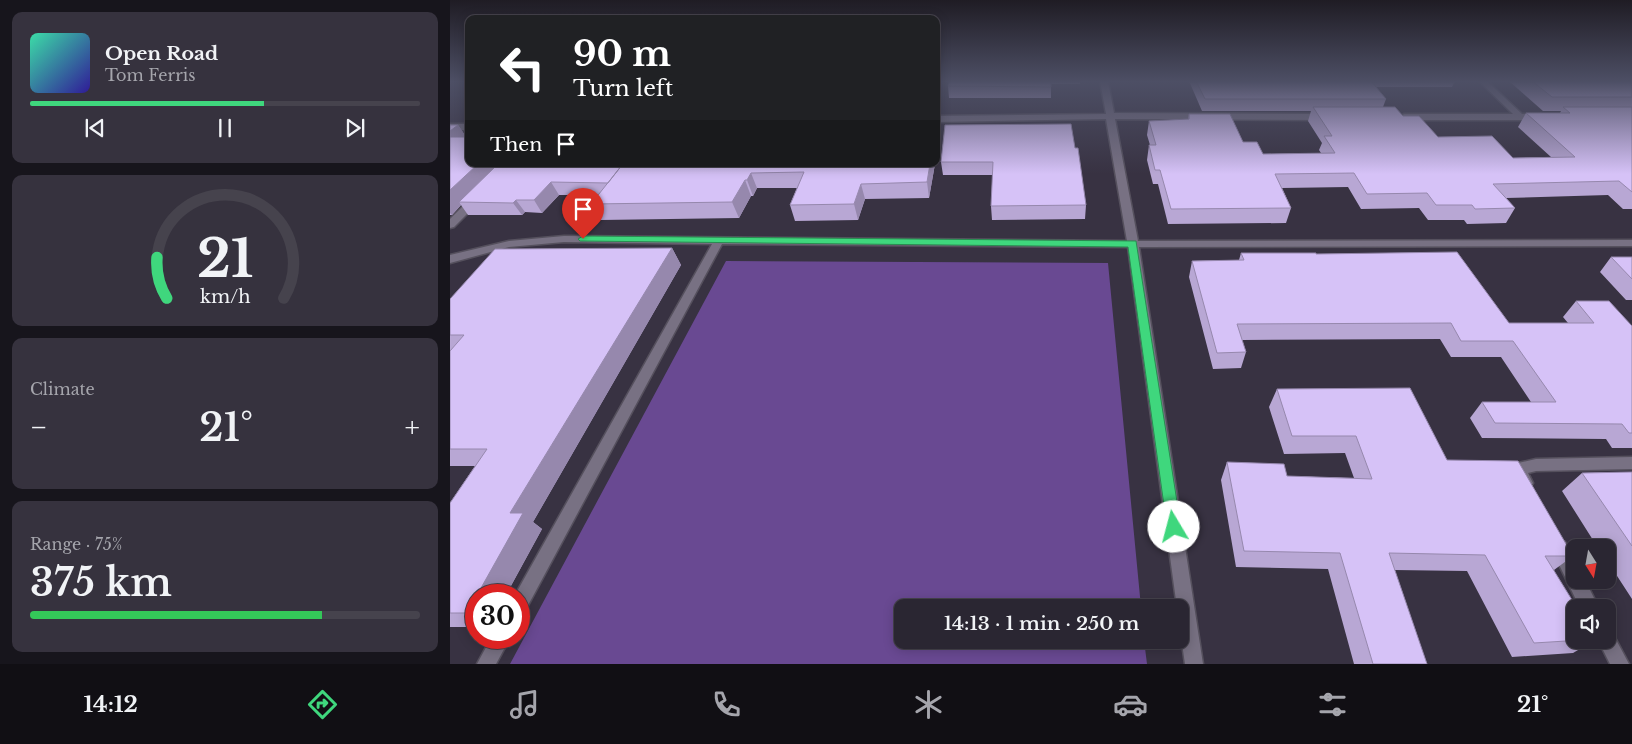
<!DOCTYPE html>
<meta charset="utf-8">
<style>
:root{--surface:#2a2632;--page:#36323e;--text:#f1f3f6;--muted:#a5a5ac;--line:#46434d;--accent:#3fd77d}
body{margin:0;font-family:"Libre Baskerville",serif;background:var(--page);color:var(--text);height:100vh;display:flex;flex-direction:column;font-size:19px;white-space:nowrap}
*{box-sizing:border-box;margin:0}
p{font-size:16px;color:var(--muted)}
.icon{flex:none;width:28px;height:28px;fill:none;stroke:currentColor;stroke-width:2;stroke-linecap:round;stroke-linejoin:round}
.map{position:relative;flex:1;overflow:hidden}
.details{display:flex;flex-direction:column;gap:12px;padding:12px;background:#17151c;width:450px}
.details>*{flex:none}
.banner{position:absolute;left:15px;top:15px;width:475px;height:152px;border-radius:10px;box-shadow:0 2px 12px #0003,0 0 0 1px var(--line);background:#202124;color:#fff;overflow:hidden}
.needle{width:32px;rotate:169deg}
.buttons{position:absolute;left:1116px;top:539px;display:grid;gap:10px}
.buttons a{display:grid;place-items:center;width:50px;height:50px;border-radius:10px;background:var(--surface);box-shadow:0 2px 12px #0003,0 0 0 1px var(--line);font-size:25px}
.speed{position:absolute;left:15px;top:584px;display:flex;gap:10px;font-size:25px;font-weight:700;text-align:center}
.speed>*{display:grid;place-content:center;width:65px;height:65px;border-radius:50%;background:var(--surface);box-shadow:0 2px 12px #0003,0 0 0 1px var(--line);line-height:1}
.speed .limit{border:8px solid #d22;background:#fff;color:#111}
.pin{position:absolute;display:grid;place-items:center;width:42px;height:42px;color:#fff;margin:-51px -21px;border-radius:50% 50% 50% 0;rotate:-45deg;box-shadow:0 0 5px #0007}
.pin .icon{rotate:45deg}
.me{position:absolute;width:55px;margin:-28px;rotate:352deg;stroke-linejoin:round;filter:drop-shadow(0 0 4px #0008)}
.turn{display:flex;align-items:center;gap:18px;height:105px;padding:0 25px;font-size:22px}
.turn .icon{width:65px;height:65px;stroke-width:2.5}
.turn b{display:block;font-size:35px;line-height:42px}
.then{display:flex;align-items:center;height:48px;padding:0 25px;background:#0003;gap:10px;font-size:19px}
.big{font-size:38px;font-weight:600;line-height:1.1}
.details .card{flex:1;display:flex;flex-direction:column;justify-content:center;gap:8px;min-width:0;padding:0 18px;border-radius:10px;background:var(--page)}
.details .dial{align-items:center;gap:0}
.dial svg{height:130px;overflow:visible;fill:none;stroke:var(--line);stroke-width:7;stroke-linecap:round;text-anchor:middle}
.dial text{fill:var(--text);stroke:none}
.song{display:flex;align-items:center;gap:15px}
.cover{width:60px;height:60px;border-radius:8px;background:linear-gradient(135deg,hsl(160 70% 55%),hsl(250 70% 35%))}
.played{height:5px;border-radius:2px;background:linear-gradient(90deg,var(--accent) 60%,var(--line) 60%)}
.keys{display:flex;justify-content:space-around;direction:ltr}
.heat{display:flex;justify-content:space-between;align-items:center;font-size:28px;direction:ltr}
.charge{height:8px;border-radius:4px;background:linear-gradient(90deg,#34c759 75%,var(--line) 0)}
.trip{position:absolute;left:444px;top:599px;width:295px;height:50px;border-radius:10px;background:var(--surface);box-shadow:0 2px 12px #0003,0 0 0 1px var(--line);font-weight:600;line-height:50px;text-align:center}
.dock{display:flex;height:80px;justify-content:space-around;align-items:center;background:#110f14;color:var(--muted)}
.dock .icon{width:35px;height:35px}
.dock .current{color:var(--accent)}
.dock b{font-size:22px;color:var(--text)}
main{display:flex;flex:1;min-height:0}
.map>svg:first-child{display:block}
.green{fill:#694992}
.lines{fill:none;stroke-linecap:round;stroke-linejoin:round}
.street-casing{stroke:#55505d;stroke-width:3}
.street{fill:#787183;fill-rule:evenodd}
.wall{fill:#b8a7d4}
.shaded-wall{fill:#9688ad}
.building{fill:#d6c2f7;stroke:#9688ad}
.route{fill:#3fd77d;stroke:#298c51}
</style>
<main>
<section class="details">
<div class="card">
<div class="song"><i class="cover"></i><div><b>Open Road</b><p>Tom Ferris</p></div></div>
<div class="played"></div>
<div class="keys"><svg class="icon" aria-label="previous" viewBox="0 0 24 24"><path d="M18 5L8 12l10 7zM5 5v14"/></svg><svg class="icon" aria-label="pause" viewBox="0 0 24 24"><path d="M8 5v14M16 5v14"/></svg><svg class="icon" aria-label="next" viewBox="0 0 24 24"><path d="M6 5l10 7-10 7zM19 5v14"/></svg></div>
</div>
<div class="card dial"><svg viewBox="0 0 100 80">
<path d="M14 69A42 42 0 1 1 86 69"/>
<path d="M14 69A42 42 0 0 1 8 44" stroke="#3fd77d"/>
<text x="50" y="56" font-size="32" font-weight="700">21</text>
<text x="50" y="72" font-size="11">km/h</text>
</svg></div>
<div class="card"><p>Climate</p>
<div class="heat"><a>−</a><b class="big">21°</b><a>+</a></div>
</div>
<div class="card"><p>Range · 75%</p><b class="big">375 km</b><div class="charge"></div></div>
</section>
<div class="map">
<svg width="1182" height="664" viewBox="0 0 1182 664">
<rect width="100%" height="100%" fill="#383242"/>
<path class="green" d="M276 261 658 263 691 607 452 608V640H694L697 664H60Z"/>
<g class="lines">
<defs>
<path id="street" d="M650 81H658L664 113 876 114 880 117 876 120 665 119 688 241 1182 240V246L689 247 753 664H735L730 630V608H727L678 247 272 244 75 611 69 614V595H65L262 244 114 242 59 247 0 263V255L59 241 114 236 677 241 656 119 486 122V116L656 114Z
M1029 81H1037L1072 114H1091L1095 117 1091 120H954L950 117 954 114H1063Z
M0 124H19V130H0Z
M27 195 32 198 31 200 4 227 0 228V219L23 196Z
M1182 457V469L1086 471 1078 473 1083 483 1080 488 1075 490 1070 488 1062 475 1068 463 1086 459Z
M1109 540 1115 542 1125 562V580H1135L1149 608H1130L1101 548 1103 542Z
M1158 631 1163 634 1179 664H1160L1148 640H1158Z
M41 638H60L46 664H27Z"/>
</defs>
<use href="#street" class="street-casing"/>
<use href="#street" class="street"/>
</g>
<path class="wall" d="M499 81H630V84H601V98H499L498 86Z
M739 81H1005L1002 87H926L936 99 933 107 953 116 988 137 1063 158 1101 157 1068 127 1076 113H1110L1111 111H1093L1059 81H1182V209H1173L1158 195 1056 198 1065 208 1056 223 1017 224 1014 220H978L969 208 911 209 898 187 832 188 841 208 836 223 718 224 708 184H703L697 160 699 145H700L697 135 699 121 738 119 739 114 793 142 813 154 871 153 869 150 872 143 858 121 861 111H752Z
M0 125H8L16 137 19 164 240 166 485 164 479 198 415 199 408 220 345 221 340 205 347 188H307L303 196H301L289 218 151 220 141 204 148 195H109L92 213 75 212 72 215H18L11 205 2 215H0Z
M495 125 636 205 635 219 542 220 541 206 543 175H493L491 162Z
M222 248 231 265 83 522 92 529 56 595H26V627H0V503L25 466H0V299Z
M791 253 866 254 1059 323H1118L1113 317 1126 301 1182 326V448H1162L1156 439 1032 438 1020 418 1032 402H1081L1051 357H1001L990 339 792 340 796 352 791 368 763 369 739 277 742 261 789 260Z
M1161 257H1182V300H1176L1150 272Z
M827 389 997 460 1123 556 1104 570 1125 640H1145L1123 653 1062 657 1017 571 944 570 977 664H904L878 569 786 567 771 480 777 462 837 476 904 478 895 453 834 454 819 407Z
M1182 472V599L1158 562V548H1148L1112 491 1132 473Z"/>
<path class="shaded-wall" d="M8 125 18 139 0 146V131Z
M28 164H52L9 202 11 205 2 215 0 213V190Z
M174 164H191L165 195Z
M480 164H485L479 198 477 182Z
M301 173 307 188 303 196 297 180Z
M295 180 301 196 289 218 282 202Z
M101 182 109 195 92 213 84 200Z
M411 184 415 199 408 220 404 204Z
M66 200 75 212 72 215 63 203Z
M222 248 231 265 83 522 92 529 56 595H27L60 513Z
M26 596V618L17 613Z"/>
<path class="building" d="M499 81H601V87L498 86Z
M746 81H921L936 99H755Z
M1082 81H1182V97H1102Z
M863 107H945L953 116H969L988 137 1042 136 1063 158 1125 157 1076 113H1120L1113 107H1182V192L1169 181 1043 184 1065 208 1025 209 1022 205H986L977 193 917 194 904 173 825 174 841 208 721 209 710 170H705L699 145H706L699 121 739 119V114H780L793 142H807L813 154 885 153 874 136H882Z
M621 124 625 148H628L636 205 541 206 543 162H491L495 125Z
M0 125H8L0 131Z
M0 137H19V164H28L0 190Z
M48 164H174L172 165 158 183 101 182 84 200H66L63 203 9 202Z
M242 164H480L477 182 411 184 404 204 340 205 354 172 301 173 297 180H295L282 202 141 204 172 165 240 166Z
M222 248 60 513H73L17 613H0V503L37 449H0V351L14 335H0V299L45 249Z
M1007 252 1059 323H1144L1126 301H1159L1182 326V433H1179L1172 424 1045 423 1032 402H1106L1063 341H1011L1001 323 787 324 796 352 767 353 742 261 794 260 791 253H866V254Z
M1161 257H1182V279Z
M960 388 997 460 1068 461 1123 556H1095L1127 608H1125V640H1132L1084 643 1035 555 939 553 977 664H923L890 553 794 551 777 462 834 464 837 476 922 479 906 436H842L827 389Z
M1182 472V546L1132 473Z"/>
<linearGradient id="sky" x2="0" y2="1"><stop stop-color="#1f1c24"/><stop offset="0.47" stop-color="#4d4f65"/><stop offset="1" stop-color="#4d4f65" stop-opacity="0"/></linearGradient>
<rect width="1182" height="174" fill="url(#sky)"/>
<path class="route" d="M133 236 686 241 731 527 729 531 724 533 719 531 717 527 678 247 130 241 128 239Z"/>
</svg>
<div class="buttons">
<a><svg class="needle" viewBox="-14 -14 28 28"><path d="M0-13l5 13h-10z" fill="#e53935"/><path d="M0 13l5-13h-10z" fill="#a5a5ac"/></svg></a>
<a><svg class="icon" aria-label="sound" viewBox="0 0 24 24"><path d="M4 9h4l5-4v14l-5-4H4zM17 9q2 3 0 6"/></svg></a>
</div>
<div class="speed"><div class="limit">30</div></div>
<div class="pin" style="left:133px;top:239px;background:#d93025"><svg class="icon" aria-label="arrive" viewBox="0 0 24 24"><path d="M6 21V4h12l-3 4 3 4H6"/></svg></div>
<svg class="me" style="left:724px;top:527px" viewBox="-20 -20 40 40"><circle r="19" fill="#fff"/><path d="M0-13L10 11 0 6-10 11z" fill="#3fd77d"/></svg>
<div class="trip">14:13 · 1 min · 250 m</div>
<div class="banner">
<div class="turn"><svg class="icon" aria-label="left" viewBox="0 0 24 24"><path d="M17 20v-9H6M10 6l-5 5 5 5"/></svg><div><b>90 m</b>Turn left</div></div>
<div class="then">Then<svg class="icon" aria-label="arrive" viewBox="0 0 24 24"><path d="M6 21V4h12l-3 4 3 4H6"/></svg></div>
</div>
</div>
</main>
<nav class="dock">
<b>14:12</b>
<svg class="icon current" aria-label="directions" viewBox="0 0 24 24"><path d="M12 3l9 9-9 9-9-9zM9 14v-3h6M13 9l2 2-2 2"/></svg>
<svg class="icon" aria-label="music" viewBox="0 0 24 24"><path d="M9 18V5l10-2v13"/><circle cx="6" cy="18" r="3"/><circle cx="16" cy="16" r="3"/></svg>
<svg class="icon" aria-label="phone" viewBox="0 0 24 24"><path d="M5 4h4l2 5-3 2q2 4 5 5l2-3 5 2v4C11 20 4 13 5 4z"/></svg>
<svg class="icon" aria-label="climate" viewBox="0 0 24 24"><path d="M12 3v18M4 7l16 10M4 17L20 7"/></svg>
<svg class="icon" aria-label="car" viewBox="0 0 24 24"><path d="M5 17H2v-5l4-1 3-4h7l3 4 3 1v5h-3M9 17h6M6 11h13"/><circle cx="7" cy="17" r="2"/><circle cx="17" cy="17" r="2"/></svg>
<svg class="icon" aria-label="filters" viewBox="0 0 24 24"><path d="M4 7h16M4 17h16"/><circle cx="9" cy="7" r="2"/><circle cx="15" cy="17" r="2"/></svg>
<b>21°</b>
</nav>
